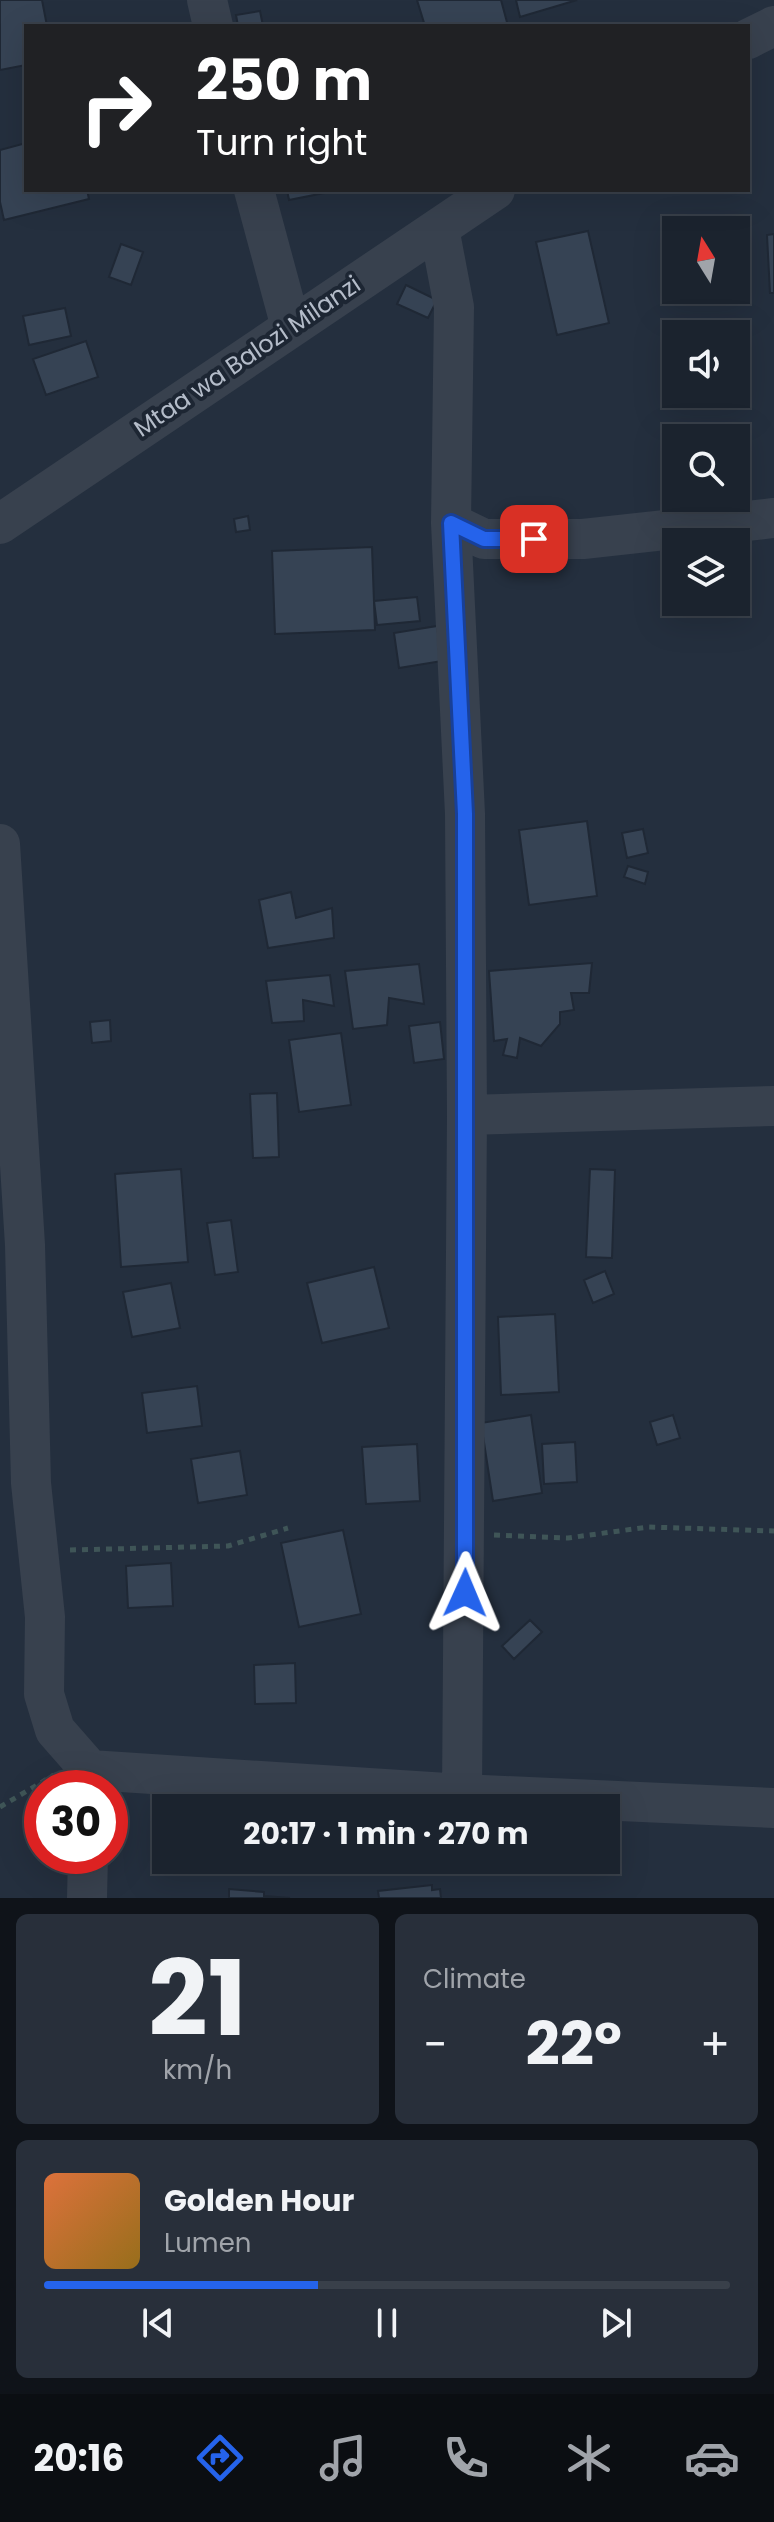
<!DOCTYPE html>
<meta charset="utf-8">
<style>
:root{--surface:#1b232e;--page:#282f3a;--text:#f1f3f6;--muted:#a0a4aa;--line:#39404a;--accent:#2563eb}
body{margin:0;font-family:Poppins,sans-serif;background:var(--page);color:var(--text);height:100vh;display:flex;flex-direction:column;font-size:30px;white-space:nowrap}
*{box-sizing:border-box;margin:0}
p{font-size:26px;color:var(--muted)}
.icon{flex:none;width:44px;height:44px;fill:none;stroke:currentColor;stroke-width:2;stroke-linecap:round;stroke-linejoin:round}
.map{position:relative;height:1898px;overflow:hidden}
.side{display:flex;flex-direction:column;gap:16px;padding:16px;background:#0f1319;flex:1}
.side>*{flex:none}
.guide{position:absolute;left:24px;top:24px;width:726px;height:168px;border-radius:0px;box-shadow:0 8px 32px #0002,0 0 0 2px var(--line);background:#202124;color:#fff;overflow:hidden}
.needle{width:52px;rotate:349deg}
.controls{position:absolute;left:662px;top:216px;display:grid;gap:16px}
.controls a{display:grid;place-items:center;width:88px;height:88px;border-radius:0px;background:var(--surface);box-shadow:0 8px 32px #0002,0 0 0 2px var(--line);font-size:40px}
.speed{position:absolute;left:24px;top:1770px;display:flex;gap:16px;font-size:40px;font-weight:700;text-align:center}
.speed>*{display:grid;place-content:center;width:104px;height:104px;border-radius:50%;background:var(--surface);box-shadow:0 8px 32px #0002,0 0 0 2px var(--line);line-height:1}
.speed .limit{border:12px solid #d22;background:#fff;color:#111}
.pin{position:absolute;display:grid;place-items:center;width:68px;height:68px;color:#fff;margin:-34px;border-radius:16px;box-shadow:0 4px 12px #0006}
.me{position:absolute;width:88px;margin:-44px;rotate:1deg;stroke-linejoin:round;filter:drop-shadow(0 0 6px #0008)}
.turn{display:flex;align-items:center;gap:28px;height:168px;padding:0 40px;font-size:36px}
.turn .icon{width:104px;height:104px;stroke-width:2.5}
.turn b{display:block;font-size:56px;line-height:68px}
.big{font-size:60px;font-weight:700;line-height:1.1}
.side .card{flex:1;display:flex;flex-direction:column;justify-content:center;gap:12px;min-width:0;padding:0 28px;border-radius:12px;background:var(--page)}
.side .dial{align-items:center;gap:0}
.dial b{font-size:104px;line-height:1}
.song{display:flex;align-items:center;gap:24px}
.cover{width:96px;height:96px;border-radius:12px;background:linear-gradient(135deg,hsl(20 70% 55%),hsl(40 70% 35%))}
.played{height:8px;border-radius:4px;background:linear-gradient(90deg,var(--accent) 40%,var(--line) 40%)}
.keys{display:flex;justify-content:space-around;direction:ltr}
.heat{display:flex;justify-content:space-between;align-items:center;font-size:44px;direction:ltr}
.side .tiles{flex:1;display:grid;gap:16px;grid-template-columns:1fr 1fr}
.card:last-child{grid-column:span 2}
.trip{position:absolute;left:152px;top:1794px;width:468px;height:80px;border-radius:0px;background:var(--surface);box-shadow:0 8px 32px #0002,0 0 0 2px var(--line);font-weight:700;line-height:80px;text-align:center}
.tab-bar{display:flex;height:128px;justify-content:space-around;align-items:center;background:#0b0e12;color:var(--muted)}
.tab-bar .icon{width:56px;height:56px}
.tab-bar .on{color:var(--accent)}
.tab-bar b{font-size:36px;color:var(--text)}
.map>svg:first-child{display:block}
.building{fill:#364354;stroke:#1f2835;stroke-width:2}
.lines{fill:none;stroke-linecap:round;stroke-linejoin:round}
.path{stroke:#3f5557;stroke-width:5;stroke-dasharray:6 6;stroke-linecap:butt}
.minor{stroke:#38414e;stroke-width:40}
.route-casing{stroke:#184099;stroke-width:20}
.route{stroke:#2563eb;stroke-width:14}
.labels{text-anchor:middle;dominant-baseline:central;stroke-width:8;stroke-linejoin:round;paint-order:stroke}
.street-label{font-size:24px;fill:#b4bcc9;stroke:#1d2633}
</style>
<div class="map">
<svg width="774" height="1898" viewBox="0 0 774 1898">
<rect width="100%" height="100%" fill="#242f3e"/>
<path class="building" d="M0 0H42L47 26H26V65L0 70Z
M417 0H501L508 26H425Z
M516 0H577L520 17Z
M260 11 263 26H238L236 15Z
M26 143V190H87L89 199 4 220 0 202V150Z
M287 190H339L289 200Z
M588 231 609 323 557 335 536 242Z
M774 234V293H770L767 235Z
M121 244 143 252 131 285 109 277Z
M406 285 437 300 428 318 397 304Z
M65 308 71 336 29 345 23 316Z
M86 341 98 377 46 395 33 359Z
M248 516 250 530 236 532 234 519Z
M372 547 375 630 275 634 272 551Z
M417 597 420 621 377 625 374 601Z
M437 626 442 661 399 668 394 633Z
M587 821 597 896 529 905 519 830Z
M643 829 648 853 627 858 622 833Z
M628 866 648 872 645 884 624 877Z
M291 892 296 918 332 908 334 938 268 948 259 900Z
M592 963 589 993H571L574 1010 560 1012V1024L541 1046 520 1038 517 1058 503 1055 507 1039 494 1041 489 971Z
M419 964 424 1004 389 998 387 1025 353 1029 345 971Z
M330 975 334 1006 303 1000 304 1021 272 1023 266 981Z
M110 1020 111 1041 92 1043 90 1022Z
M440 1022 444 1059 414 1063 409 1026Z
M341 1033 351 1105 299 1112 289 1040Z
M277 1093 279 1157 253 1158 250 1094Z
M181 1169 188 1262 121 1267 115 1174Z
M590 1169 615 1170 612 1258 586 1257Z
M231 1220 238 1272 215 1275 207 1223Z
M374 1267 389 1328 322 1343 307 1283Z
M605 1271 614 1294 593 1303 584 1280Z
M171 1283 180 1328 132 1337 123 1292Z
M555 1314 559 1392 501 1395 498 1317Z
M197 1386 202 1426 147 1433 142 1393Z
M531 1415 542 1493 493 1501 481 1423Z
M673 1415 680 1438 657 1445 650 1422Z
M575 1442 577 1482 544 1484 542 1444Z
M417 1444 420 1501 366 1504 362 1447Z
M240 1451 247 1495 198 1503 191 1459Z
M343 1530 361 1614 299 1627 281 1543Z
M171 1563 173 1606 128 1608 126 1566Z
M530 1620 542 1632 514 1659 502 1646Z
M295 1663 296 1703 255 1704 254 1665Z
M227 1798H279V1808H227Z
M432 1885V1890L440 1889 441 1898H379L378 1891Z
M229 1889 264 1892V1896L290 1898H229Z"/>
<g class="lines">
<path class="path" d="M494 1535 568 1538 648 1527 774 1531
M70 1550 228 1546 288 1528
M0 1807 54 1775"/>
<path class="minor" d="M207 0 213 26
M748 39 774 26
M254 190 291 327
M439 228 454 307 451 523 465 814 467 1115 462 1794
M451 523 484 539H583L774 518
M0 524 495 190
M0 844 25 1245 31 1483 45 1617 44 1694 55 1730 90 1770 462 1794 774 1808
M467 1115 774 1106
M87 1898 88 1856"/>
</g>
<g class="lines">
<defs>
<path id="route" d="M465 1593V814L451 523 484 539H534"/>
</defs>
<use href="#route" class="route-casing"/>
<use href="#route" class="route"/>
</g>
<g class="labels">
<g class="street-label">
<text transform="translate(247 356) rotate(-34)">Mtaa wa Balozi Milanzi</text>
</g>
</g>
</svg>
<div class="controls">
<a><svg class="needle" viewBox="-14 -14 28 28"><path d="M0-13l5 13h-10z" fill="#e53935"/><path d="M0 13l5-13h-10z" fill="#a0a4aa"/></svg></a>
<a><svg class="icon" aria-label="sound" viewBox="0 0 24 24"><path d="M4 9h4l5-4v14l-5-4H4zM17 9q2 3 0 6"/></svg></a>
<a><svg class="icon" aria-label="search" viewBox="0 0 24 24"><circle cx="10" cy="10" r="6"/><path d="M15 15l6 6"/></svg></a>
<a><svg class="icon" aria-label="layers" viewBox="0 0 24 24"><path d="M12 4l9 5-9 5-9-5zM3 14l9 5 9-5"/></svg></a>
</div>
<div class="speed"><div class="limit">30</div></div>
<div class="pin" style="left:534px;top:539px;background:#d93025"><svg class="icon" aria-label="arrive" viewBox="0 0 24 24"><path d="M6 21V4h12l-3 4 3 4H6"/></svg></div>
<svg class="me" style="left:465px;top:1593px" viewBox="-20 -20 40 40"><path d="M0-17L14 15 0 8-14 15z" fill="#2563eb" stroke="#fff" stroke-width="4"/></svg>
<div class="trip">20:17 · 1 min · 270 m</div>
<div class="guide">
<div class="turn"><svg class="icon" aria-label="right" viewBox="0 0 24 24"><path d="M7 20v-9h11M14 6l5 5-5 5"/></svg><div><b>250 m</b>Turn right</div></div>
</div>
</div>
<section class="side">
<div class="tiles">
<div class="card dial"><b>21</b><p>km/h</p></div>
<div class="card"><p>Climate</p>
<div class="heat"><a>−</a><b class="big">22°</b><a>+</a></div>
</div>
<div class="card">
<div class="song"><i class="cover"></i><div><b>Golden Hour</b><p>Lumen</p></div></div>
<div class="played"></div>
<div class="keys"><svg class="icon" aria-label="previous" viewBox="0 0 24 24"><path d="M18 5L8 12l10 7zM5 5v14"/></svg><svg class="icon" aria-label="pause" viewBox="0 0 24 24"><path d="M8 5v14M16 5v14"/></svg><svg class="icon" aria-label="next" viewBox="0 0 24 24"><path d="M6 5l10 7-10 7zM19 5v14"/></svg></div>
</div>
</div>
</section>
<nav class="tab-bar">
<b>20:16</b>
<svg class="icon on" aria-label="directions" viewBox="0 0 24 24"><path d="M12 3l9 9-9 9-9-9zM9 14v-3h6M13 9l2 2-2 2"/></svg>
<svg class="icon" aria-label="music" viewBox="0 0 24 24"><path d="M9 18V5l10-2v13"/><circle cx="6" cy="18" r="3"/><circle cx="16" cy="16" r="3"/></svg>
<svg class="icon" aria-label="phone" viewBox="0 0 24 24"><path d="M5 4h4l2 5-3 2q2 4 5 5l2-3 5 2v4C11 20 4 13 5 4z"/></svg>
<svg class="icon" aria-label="climate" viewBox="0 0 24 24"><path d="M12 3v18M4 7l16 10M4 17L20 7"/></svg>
<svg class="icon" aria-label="car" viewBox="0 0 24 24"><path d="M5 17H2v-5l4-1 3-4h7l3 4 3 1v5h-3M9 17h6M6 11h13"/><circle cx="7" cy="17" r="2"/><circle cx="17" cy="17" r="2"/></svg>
</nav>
